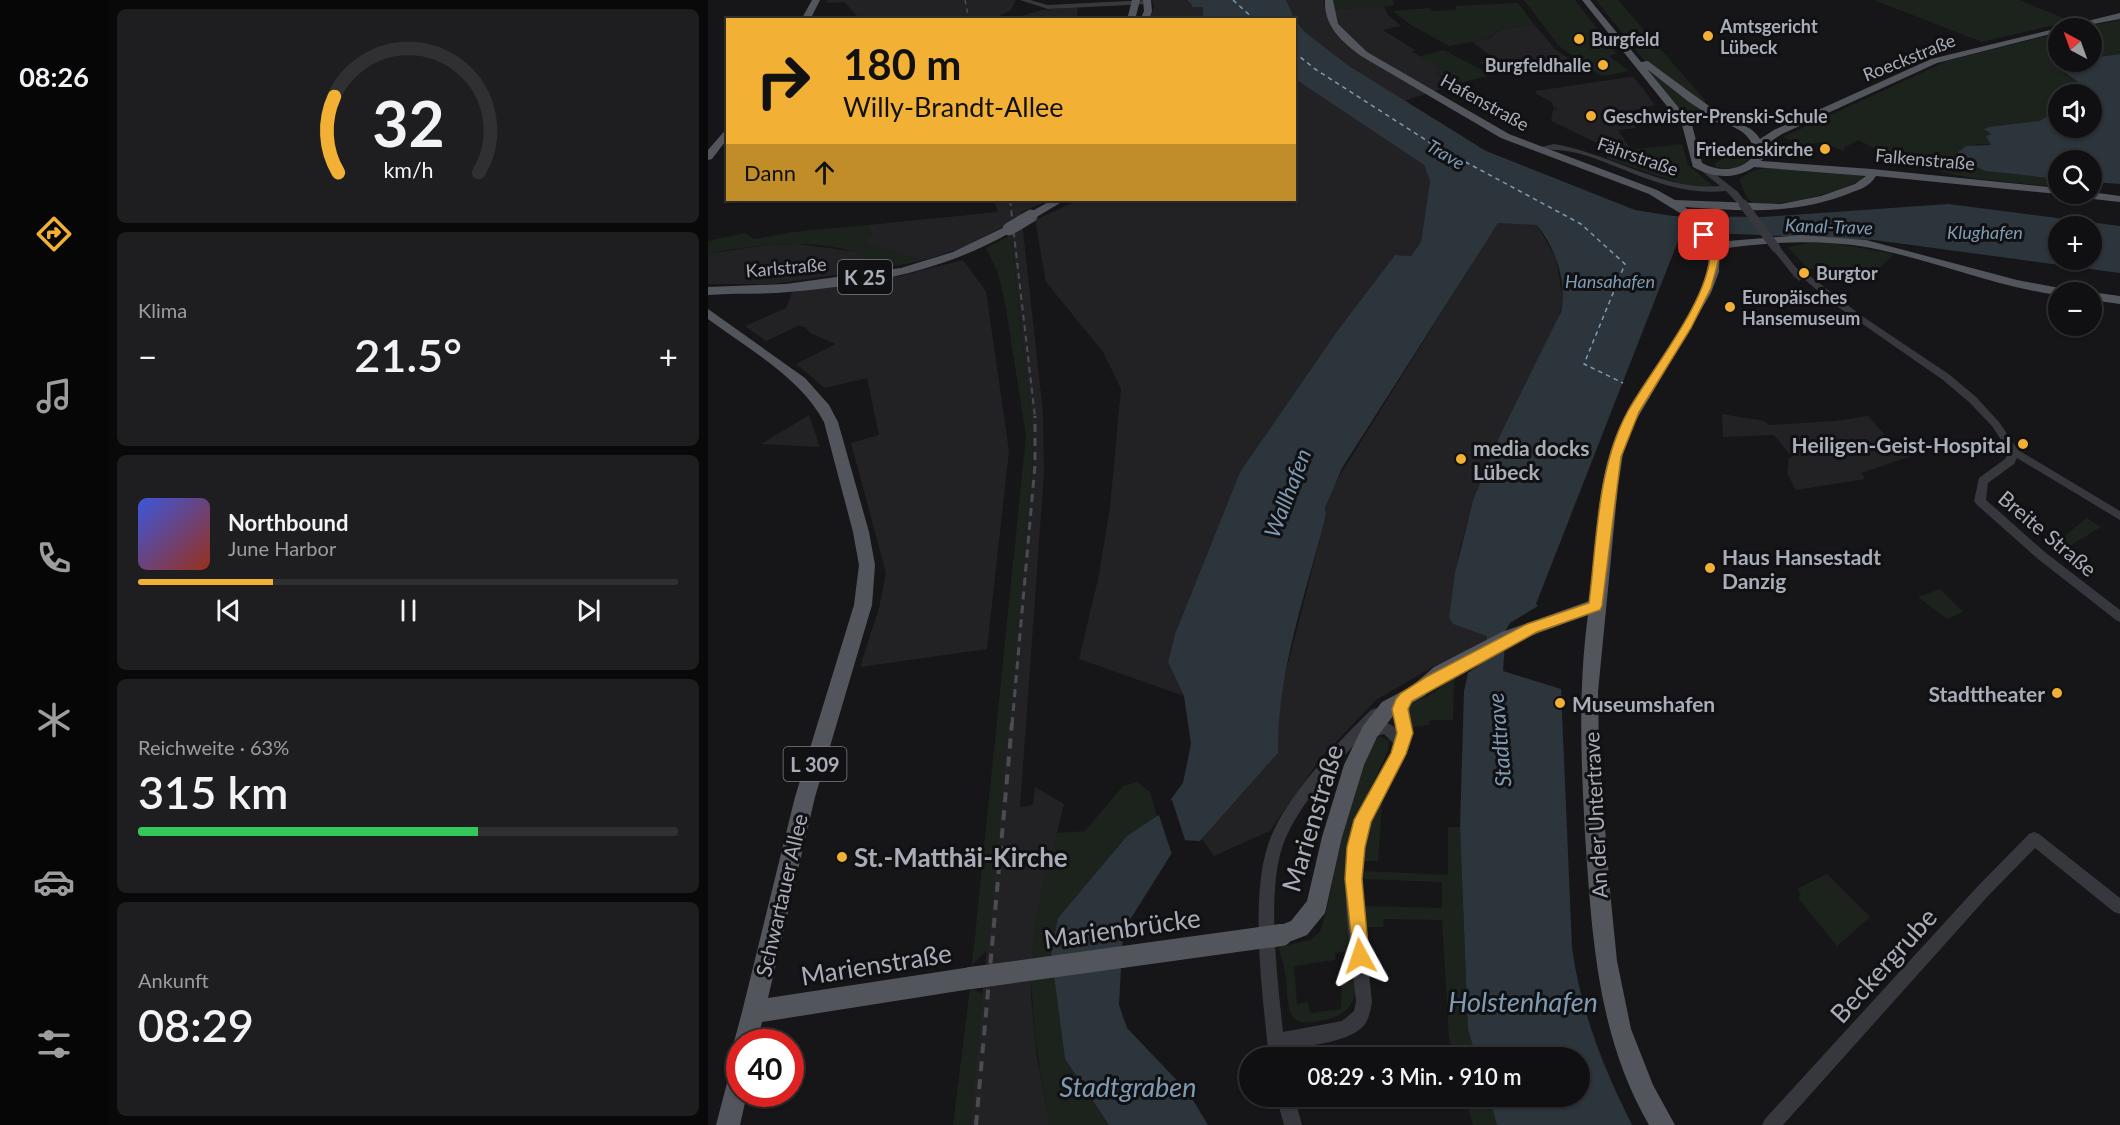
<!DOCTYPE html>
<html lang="de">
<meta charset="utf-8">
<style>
:root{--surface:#101012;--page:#1e1e20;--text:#f1f3f6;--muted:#9c9d9f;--line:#303032;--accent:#f2b134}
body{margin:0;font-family:Lato,sans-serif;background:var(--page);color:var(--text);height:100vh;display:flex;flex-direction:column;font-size:22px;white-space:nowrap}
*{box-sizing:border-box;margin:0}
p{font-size:20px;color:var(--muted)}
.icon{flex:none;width:33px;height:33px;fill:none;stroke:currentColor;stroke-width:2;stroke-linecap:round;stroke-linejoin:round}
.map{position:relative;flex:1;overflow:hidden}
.details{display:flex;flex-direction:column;gap:9px;padding:9px;background:#09090a;width:600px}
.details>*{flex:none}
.banner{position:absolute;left:18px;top:18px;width:570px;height:183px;border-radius:0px;box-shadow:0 2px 4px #0004,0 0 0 2px var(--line);background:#f2b134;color:#111;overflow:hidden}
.needle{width:39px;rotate:319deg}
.tools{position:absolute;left:1340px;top:18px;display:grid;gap:12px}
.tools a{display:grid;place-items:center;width:54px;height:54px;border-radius:50%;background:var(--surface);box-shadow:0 2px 4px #0004,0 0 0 2px var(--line);font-size:30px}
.speed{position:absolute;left:18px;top:1029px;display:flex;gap:12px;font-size:30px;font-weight:700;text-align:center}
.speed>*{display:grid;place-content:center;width:78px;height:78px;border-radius:50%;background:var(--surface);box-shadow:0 2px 4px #0004,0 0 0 2px var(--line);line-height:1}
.speed .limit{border:9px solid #d22;background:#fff;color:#111}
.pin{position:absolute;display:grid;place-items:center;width:51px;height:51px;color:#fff;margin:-26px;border-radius:12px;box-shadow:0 3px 9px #0006}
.me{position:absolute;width:66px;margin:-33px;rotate:355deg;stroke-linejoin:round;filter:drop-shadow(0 0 4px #0008)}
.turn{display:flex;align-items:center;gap:21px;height:126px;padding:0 18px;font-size:27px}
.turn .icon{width:78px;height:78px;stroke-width:2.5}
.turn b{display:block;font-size:42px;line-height:51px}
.then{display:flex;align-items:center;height:57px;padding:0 18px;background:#0003;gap:12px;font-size:22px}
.big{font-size:45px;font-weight:600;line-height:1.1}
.details .widget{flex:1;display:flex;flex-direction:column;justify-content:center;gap:9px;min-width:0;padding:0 21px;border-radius:9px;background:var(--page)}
.details .dial{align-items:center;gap:0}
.dial svg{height:156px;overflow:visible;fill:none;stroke:var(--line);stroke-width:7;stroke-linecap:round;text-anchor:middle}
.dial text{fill:var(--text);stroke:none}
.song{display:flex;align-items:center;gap:18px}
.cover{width:72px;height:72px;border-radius:9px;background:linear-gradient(135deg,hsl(230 70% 55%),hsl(10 70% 35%))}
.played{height:6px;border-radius:3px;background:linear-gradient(90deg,var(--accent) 25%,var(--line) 25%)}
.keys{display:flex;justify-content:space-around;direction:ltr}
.heat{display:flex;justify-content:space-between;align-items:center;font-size:33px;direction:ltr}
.charge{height:9px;border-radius:4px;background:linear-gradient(90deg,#34c759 63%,var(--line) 0)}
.trip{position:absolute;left:531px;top:1047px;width:351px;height:60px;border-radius:30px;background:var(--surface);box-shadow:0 2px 4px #0004,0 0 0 2px var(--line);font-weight:600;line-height:60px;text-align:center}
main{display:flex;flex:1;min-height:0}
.tabs{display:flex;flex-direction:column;width:108px;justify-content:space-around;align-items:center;background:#060607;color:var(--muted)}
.tabs .icon{width:42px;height:42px}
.tabs .selected{color:var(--accent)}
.tabs b{font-size:27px;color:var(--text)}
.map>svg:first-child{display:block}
.built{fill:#222225}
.green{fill:#1c231d;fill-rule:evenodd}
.water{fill:#2c353c;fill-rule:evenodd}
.pier{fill:#161618}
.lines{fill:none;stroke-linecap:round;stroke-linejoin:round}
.ferry{stroke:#7f9bb3;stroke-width:1.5;stroke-dasharray:4.5 4;stroke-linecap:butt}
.minor-tunnel{stroke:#333438;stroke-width:9;stroke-dasharray:9 4.5;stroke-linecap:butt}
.minor{fill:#37383d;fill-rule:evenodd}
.major{fill:#53555c;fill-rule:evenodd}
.rail-far3{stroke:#4a4c52;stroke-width:1.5;stroke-dasharray:4.5 4;stroke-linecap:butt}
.rail-far2{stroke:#4a4c52;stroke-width:2;stroke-dasharray:6 4.5;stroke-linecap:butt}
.rail-far1{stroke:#4a4c52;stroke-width:3;stroke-dasharray:8 6;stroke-linecap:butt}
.rail{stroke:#4a4c52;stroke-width:4;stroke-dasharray:10 8;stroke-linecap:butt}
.minor-bridge{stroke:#37383d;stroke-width:9}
.major-bridge-far1{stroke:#53555c;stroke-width:13}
.major-bridge{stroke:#53555c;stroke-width:22}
.route{fill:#f2b134;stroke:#9d7322;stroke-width:1.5}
.poi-dot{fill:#f2b134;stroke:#111113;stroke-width:2}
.labels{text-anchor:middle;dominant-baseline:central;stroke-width:6;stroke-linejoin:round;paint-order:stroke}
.far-poi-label{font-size:18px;font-weight:bold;fill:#a8adb8;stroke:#111113;text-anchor:start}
.far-street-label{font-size:18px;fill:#a8adb8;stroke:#111113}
.far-water-label{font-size:18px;font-style:italic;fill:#7f9bb3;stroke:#111113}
.shield{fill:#111113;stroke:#7b7e86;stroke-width:1.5}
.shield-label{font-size:20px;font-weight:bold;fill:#a8adb8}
.poi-label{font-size:21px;font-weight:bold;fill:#a8adb8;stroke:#111113;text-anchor:start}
.street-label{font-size:21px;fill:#a8adb8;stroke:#111113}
.water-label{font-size:22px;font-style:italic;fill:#7f9bb3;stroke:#111113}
.near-street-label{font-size:26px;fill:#a8adb8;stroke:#111113}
.near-poi-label{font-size:26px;font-weight:bold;fill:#a8adb8;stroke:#111113;text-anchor:start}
.near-water-label{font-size:27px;font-style:italic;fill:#7f9bb3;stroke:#111113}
</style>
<main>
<nav class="tabs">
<b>08:26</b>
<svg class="icon selected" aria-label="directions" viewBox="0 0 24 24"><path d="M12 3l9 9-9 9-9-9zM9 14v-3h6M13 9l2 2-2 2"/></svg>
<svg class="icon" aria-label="music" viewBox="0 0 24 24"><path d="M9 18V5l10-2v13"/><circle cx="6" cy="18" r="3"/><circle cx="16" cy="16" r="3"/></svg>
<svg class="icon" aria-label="phone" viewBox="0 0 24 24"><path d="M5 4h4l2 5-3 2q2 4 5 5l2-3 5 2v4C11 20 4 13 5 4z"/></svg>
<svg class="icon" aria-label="climate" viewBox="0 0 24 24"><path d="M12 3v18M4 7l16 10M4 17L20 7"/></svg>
<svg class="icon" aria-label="car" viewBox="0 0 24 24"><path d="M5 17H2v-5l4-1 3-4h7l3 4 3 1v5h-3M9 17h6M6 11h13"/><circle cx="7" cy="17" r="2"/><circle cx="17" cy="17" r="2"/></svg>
<svg class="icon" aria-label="filters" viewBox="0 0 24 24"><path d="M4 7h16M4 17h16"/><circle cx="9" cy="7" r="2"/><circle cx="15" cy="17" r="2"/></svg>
</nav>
<section class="details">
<div class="widget dial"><svg viewBox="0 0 100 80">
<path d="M14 69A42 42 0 1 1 86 69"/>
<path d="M14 69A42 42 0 0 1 12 30" stroke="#f2b134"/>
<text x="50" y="56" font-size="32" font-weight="700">32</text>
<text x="50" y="72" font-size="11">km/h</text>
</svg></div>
<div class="widget"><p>Klima</p>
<div class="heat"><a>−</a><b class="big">21.5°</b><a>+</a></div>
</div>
<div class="widget">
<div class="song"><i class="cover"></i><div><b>Northbound</b><p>June Harbor</p></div></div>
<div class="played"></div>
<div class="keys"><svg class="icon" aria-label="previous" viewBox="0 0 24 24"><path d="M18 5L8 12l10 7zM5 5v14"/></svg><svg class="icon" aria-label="pause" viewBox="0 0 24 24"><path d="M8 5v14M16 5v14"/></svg><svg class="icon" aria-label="next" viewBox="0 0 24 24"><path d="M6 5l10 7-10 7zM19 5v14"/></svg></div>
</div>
<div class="widget"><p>Reichweite · 63%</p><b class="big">315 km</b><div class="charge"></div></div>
<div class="widget"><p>Ankunft</p><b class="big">08:29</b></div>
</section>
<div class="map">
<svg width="1412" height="1125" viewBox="0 0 1412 1125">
<rect width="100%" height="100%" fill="#161618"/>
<path class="built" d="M119 0H308L303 10 285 19 153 20 136 2 119 3Z
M444 0H479L482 5 495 6V19L441 20 446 7Z
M578 0H616V6L630 9 676 6 679 14 693 26 675 30 707 50 704 52 724 62 733 69 728 73 745 85 696 101 641 66 597 32 587 20Z
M370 7 369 19 302 20 333 10Z
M826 24 847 49 861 59 848 62 844 59 811 65 806 60 778 67 772 62 786 58 764 42 780 39 793 29Z
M921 77H926L947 105 919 112 928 128 910 130 922 148 893 145 843 121 845 110 850 109 846 108 844 102 827 93 828 91Z
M587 79 716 165 722 181 713 242 703 256 687 255 630 330 532 472 467 634 460 662 476 696 371 659 391 575 402 507 413 389 395 352 338 282 327 220 371 200H586Z
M286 200H342L313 212 335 413 336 473 312 807 325 805 327 787 356 804 328 919 323 996 329 1057 342 1125H262L324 474 325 436 302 223 257 247 214 261 156 242 164 233 160 225 290 212Z
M790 222 829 225 848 258 855 300 849 324 793 433 765 500 751 552 741 618 745 624 780 635 778 642 728 665 668 700 612 759 562 831 506 856 494 839 570 753V719L574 687 618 515 617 508 627 483Z
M90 244 143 251 159 257 174 268 66 284H0V254L59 245Z
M255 260 278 291 301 451 279 649 152 667 171 608 178 573 143 443 171 435 159 378 117 388 88 364 127 344 102 333 97 327 90 326 58 341 37 326 78 308 84 292 192 276Z
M1014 414 1057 421 1060 425 1127 421 1160 416 1184 443 1203 456 1153 473 1157 479 1088 490 1079 474 1081 458 1084 457 1066 435 1015 437Z
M101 415 112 447 53 444 68 435Z"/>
<path class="green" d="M625 0H685L686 6 630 9 624 6Z
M816 0H867L909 54 901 56 921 71 897 76 889 74 850 45Z
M888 0H910L996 99 1000 108 938 63Z
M1166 0H1311L1363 21 1274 42Z
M810 3 826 24 793 29 779 39 741 46 703 25 685 11 722 8 724 11 748 10 747 6Z
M1412 20V54L1383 58V28H1372Z
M1350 33V62H1370L1361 64 1356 74 1369 81 1376 90 1368 94 1347 92 1350 96V111L1331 121 1277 128 1284 134V145L1270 144 1250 152 1253 159 1277 171 1350 179V187C1315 182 1227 180 1207 159L1172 152 1151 140 1137 147 1135 151 1113 142 1104 144 1103 149 1075 137 1239 61Z
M736 50 783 75 745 85 728 72 732 69 713 56Z
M933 64 1002 115 983 117 960 99Z
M974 144 980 165 1006 187H982L900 159 893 145 930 149Z
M1031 151 1043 153 1045 157 1025 169 1007 167V163Z
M1063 167 1154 175 1155 179C1117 197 1088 203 1046 205L1038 196 1031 179 1044 171Z
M160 225 164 233 156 242 214 261 174 268C137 233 46 244 0 254V241L37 233 46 239 85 232Z
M303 235 325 436 324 474 280 949 264 965 318 436 297 303 290 273 278 248Z
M1100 243H1124L1186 254 1171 268 1100 269 1080 247Z
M1379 518 1393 527 1360 547 1355 544 1354 538Z
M1232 589 1255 612 1239 619 1210 597Z
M751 674 746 681 745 720H722L721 725 705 727 699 713 703 703 720 696Z
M672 736 681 741 680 751 649 817 648 991C644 1006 638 1014 621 1019 578 1030 581 1014 578 979 577 968 573 958 571 947L602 940 612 932C628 889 640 763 672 736ZM642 951V971L634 974 633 1009 602 1013 600 1002 589 1004 586 966 627 960V953Z
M429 782 442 792 449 816 419 836 350 918 343 953 357 1059 401 1125H342C329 1057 317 988 328 918 332 890 342 861 349 833L377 831 415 786Z
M669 802 674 804 670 861H655L658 836Z
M740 827H752L760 1029 768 1057H746L741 1037 734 920 676 919 675 927H659L657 906 734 908V882L655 879V871L740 875Z
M1119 874 1162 917 1129 946 1090 898 1093 894 1089 889Z
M262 988 275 994 262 1125H245Z
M757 1097H781L789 1125H765Z"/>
<path class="water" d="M479 0H578L587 20 597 32 641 66 778 151 927 210 965 216 1054 217 1240 204 1412 226V273L1166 240 1005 233 986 234 970 241 828 604 830 606 802 623 798 630 795 671 853 689 864 948C873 1012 895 1067 924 1125H789L781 1097 872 1096V1058L768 1057 760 1029 752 827 756 691 760 673 775 662 779 636 745 624 741 618 747 573 765 500 793 433 853 312C859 281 848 249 829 225L790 223 634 468 617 508 618 515C598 593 569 672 570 753L492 841 472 840 415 931 411 1005 419 1028 480 1092 500 1125H401L357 1059 343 953 350 918 419 836 452 814 475 783 483 744 476 696 460 662 467 634 532 472 630 330 687 255 703 256 713 242 722 181 716 165 587 79 586 20 495 19V7H485ZM1350 226H1383V260H1350Z
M1412 54V184L1383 182V160H1350V179L1277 171 1253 159 1250 152 1258 146 1283 145 1278 136 1283 134 1276 129 1281 127 1331 121 1350 111V128H1383V94H1368L1375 90 1369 81 1350 68 1370 62H1383V58Z"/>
<path class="pier" d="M464 800 478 843H474L465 858 450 812 458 802Z"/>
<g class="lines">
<path class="ferry" d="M525 0 547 20
M586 52 607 69 724 144 873 224 917 264 876 364 915 383"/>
<path class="minor-tunnel" d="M1087 272 1095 278"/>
<path class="minor" d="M312 0H322L340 5 440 0 443 2 440 4 340 9Z
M846 144C901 153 958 192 1012 186L991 169 998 167 1030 192 1039 204 1032 206 1018 191C981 195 948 183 914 169 885 158 861 146 829 151L825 149Z
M1068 245 1071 246 1090 270V274H1084L1065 250 1064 248Z
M1098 273 1154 316 1242 375 1268 397 1291 422 1310 450 1412 511V520L1309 458 1306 464 1280 483 1278 500 1338 553 1412 610V622L1408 620 1330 559 1268 504 1266 501 1271 478 1297 459 1301 452 1284 426 1261 402 1235 380 1120 300 1095 278V274Z
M698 692 703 693 705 697C697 713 707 729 700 746 691 772 671 793 662 819 643 877 659 943 664 1002 663 1009 661 1018 657 1024 645 1042 598 1046 577 1049L579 1058H561C555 999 542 904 559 848 572 802 629 743 663 710L668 708 673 710 675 714 666 724C676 721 683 723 690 730L687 706 693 693ZM656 734 662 738 676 734 687 745C677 771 658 792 648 818 627 875 643 943 648 1002L646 1011 634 1021 575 1032C570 983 558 891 575 845 589 806 628 765 656 734Z
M1326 832 1331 834 1412 898V914L1406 912 1327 848 1280 896 1075 1125H1054L1057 1119 1270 886 1321 834Z
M568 1096H586L594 1125H576Z"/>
<path class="major" d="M104 0H112L102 20H93Z
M424 0H432L427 20H419Z
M435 0H443L444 11 441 20H432L436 11Z
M617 0H625L630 24 659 52 801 134 949 190 967 200 1073 204 1113 196 1147 184 1158 176 1046 167C1027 180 1005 178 985 167L974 125 874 0H882L933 62 940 61C965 80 993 100 1016 117 1029 126 1042 123 1052 139L1066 130 1223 59 1412 13V19L1364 28H1350V32L1229 63 1074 134 1056 146 1057 156 1053 161 1164 169 1350 188V194H1353H1350L1168 176C1161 188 1149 190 1137 195 1084 215 1033 211 977 207L986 215 980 218 941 194 793 138 653 56C633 41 616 26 617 0ZM939 69 981 102 1001 115 979 118ZM990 121C1014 120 1045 128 1047 155 1032 171 1013 173 994 163L984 125Z
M20 127V138L4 159 0 160V150Z
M1383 192 1412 196V202L1367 197 1361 194Z
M344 200H357L327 218H319V214Z
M301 225 305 227V231C233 273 151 287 68 293 46 294 23 293 0 295V287L78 284 193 268 245 252Z
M996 231 1008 242 1093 235 1158 240 1309 280 1357 289 1359 292H1350V295C1284 286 1223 259 1158 247 1110 239 1060 242 1012 249L1011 272 1003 293 926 424 915 454 910 486 890 692 891 753 902 891 909 961 923 1029 945 1085 967 1125H941C889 1035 884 936 877 834 873 760 870 689 880 615L806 642 738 677 716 696 688 712 669 737 656 765 634 837 617 913 599 935 573 945 565 942 562 935 565 928 583 921 599 901 614 837 636 765 655 726 674 702 704 686 726 667 794 632 881 601C890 536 887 464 922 407 945 369 1001 298 1001 254 1001 246 995 241 990 235Z
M1382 292H1383L1412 296V304L1383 300Z
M0 309 97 378 121 405 130 422 161 532 167 565 164 605 107 797 60 998 263 967 271 970 274 978 271 986 263 989 54 1022 49 1042H32V1051L26 1042 34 1012 87 797 146 605 151 565 145 532 116 422C92 377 40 349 0 319Z
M32 1060V1094H39L32 1125H8L24 1064Z"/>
<path class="rail-far3" d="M257 0 261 20"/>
<path class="rail-far2" d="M302 200 327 417"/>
<path class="rail-far1" d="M304 725 327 465V416"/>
<path class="rail" d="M268 1125 304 723"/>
<path class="minor-bridge" d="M1035 204 1068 248"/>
<path class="major-bridge-far1" d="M301 229 323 216"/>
<path class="major-bridge" d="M263 978 573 935"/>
</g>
<path class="route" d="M993 233H999L1011 246 1012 255 1003 288 983 328 931 412 913 457 894 606 892 610 829 632 704 701 700 709 705 733 698 754 663 822 657 847 654 879 661 956 659 962 652 965 646 962 637 879 639 847 646 820 683 753 689 733 684 709 688 699 693 693 718 677 819 624 881 603C889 540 889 468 920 411 943 370 1001 300 1002 254 1002 246 996 241 991 235Z"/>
<g class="poi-dot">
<circle cx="1000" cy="36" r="6"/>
<circle cx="871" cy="39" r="6"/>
<circle cx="895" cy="65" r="6"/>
<circle cx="883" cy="116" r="6"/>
<circle cx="1117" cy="149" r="6"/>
<circle cx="1096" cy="273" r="6"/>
<circle cx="1022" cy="307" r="6"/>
<circle cx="1315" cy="444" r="6"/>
<circle cx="753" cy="459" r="6"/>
<circle cx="1002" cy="568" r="6"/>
<circle cx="1349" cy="693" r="6"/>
<circle cx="852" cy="703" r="6"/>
<circle cx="134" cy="857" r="6"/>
</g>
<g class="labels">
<g class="far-poi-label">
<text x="1012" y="26">Amtsgericht<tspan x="1012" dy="21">Lübeck</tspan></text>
<text x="883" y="39">Burgfeld</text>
<text x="883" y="65" text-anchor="end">Burgfeldhalle</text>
<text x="895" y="116">Geschwister-Prenski-Schule</text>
<text x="1105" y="149" text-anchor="end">Friedenskirche</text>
<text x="1108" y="273">Burgtor</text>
<text x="1034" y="297">Europäisches<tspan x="1034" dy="21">Hansemuseum</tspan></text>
</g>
<g class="far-street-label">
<text transform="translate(1201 57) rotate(-22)">Roeckstraße</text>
<text transform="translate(777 102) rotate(29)">Hafenstraße</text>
<text transform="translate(930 156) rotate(19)">Fährstraße</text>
<text transform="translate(1217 159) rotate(5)">Falkenstraße</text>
<text transform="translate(78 267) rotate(-5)">Karlstraße</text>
</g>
<g class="far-water-label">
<text transform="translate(738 154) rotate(31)">Trave</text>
<text transform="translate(1121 226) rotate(2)">Kanal-Trave</text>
<text x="1277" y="232">Klughafen</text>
<text x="902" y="281">Hansahafen</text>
</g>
<g class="shield">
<rect x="130" y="260" width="54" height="34" rx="4.5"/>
<rect x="75.5" y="747" width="63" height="34" rx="4.5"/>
</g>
<g class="shield-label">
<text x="157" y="277">K 25</text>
<text x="107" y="764">L 309</text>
</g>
<g class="poi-label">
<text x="1303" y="444" text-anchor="end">Heiligen-Geist-Hospital</text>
<text x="765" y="447">media docks<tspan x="765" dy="24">Lübeck</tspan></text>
<text x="1014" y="556">Haus Hansestadt<tspan x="1014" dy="24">Danzig</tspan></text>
<text x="1337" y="693" text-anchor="end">Stadttheater</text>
<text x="864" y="703">Museumshafen</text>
</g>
<g class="street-label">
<text transform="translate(1340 533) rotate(40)">Breite Straße</text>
<text transform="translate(887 815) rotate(-93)">An der Untertrave</text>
<text transform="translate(73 895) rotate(-77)">Schwartauer Allee</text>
</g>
<g class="water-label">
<text transform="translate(579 493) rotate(-69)">Wallhafen</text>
<text transform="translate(791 740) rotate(-95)">Stadttrave</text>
</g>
<g class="near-street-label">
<text transform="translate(604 818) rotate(-73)">Marienstraße</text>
<text transform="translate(414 928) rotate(-8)">Marienbrücke</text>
<text transform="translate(168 964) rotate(-9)">Marienstraße</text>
<text transform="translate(1175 965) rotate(-48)">Beckergrube</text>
</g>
<g class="near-poi-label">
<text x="146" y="857">St.-Matthäi-Kirche</text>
</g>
<g class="near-water-label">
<text x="815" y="1001">Holstenhafen</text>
<text x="420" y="1086">Stadtgraben</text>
</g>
</g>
</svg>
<div class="tools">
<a><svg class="needle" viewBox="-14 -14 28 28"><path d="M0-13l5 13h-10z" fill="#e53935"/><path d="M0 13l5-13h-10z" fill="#9c9d9f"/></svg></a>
<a><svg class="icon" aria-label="sound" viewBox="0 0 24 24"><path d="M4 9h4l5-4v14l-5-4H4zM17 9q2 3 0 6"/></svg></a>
<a><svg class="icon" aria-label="search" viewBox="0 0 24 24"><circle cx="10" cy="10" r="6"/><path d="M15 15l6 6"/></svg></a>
<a>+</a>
<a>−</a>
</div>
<div class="speed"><div class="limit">40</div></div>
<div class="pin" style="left:996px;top:235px;background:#d93025"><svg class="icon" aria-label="arrive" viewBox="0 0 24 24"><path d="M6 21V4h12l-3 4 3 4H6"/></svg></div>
<svg class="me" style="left:652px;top:956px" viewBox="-20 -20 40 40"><path d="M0-17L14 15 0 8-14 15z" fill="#f2b134" stroke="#fff" stroke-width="4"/></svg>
<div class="trip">08:29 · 3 Min. · 910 m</div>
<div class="banner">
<div class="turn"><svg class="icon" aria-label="right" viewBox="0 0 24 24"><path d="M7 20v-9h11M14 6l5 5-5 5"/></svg><div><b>180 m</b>Willy-Brandt-Allee</div></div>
<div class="then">Dann<svg class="icon" aria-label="ahead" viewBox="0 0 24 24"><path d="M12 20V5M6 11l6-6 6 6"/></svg></div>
</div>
</div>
</main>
